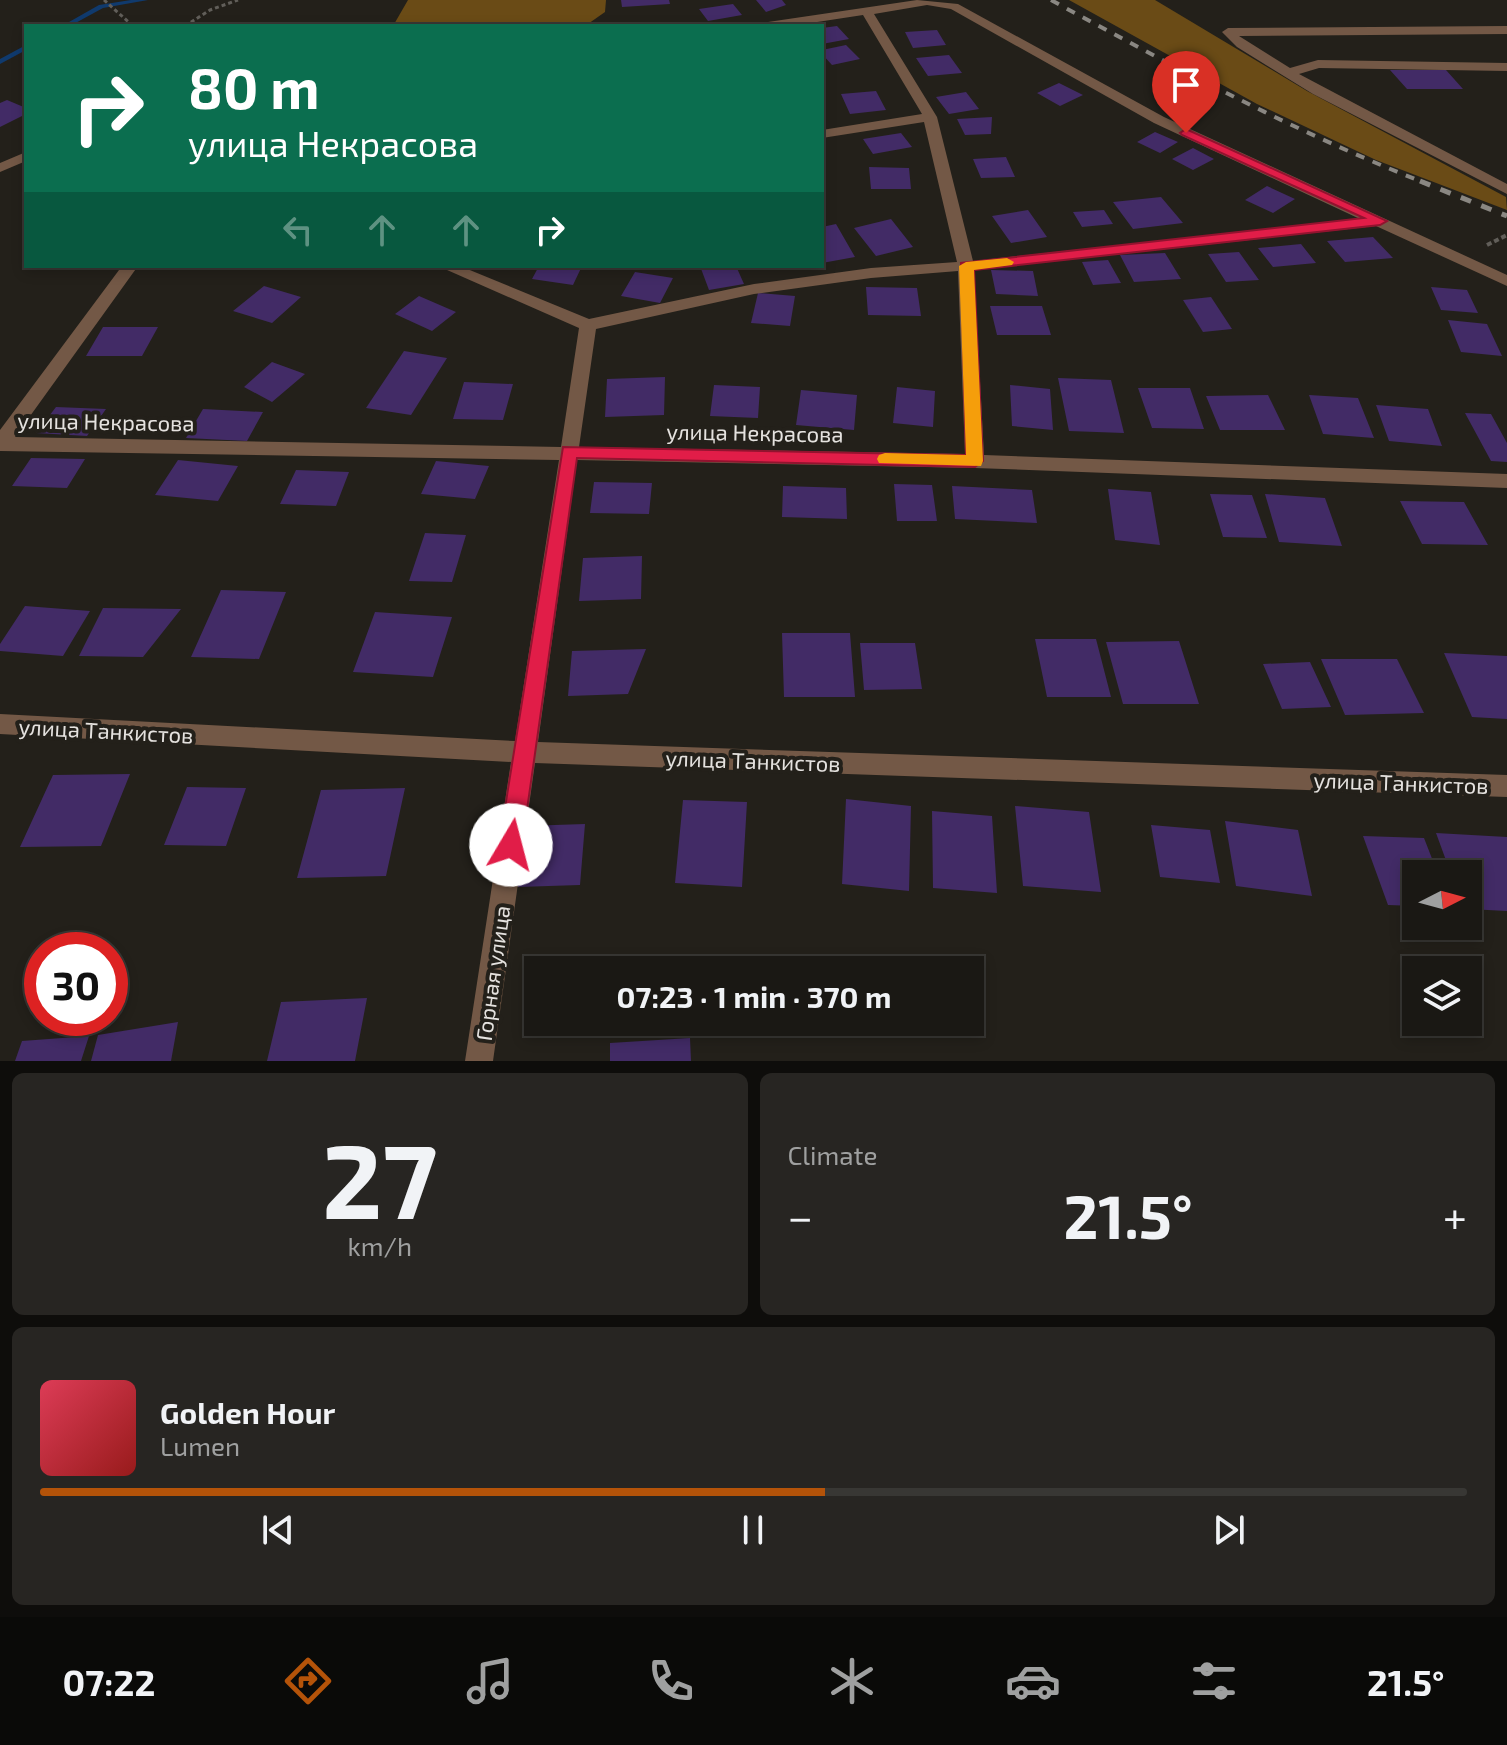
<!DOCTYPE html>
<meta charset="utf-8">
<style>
:root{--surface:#1a1814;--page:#272522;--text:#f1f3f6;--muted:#9fa0a0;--line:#383734;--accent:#b45309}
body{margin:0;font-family:"Exo 2",sans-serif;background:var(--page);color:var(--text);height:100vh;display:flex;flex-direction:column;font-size:30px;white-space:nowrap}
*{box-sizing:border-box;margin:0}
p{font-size:26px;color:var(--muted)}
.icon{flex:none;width:44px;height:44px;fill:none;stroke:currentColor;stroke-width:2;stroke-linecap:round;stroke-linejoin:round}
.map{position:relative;height:1061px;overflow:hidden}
.details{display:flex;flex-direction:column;gap:12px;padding:12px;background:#0e0d0b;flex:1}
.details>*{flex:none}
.hud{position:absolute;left:24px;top:24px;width:800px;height:244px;border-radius:0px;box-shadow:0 4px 12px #0003,0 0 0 2px var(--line);background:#0b6e4f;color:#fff;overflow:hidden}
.needle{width:52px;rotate:84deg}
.controls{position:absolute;left:1402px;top:860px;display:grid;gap:16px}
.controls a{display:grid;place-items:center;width:80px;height:80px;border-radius:0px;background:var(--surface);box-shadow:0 4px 12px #0003,0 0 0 2px var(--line);font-size:40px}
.speed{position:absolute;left:24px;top:932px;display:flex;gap:16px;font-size:40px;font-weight:700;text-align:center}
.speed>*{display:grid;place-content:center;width:104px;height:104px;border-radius:50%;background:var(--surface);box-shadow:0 4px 12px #0003,0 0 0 2px var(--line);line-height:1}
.speed .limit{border:12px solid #d22;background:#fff;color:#111}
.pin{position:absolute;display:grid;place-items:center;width:68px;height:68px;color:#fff;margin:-82px -34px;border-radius:50% 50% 50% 0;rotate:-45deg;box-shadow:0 0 8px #0007}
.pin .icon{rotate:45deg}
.me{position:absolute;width:88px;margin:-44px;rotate:8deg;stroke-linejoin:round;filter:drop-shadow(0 0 6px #0008)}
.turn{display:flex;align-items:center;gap:28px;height:168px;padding:0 32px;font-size:36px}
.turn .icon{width:104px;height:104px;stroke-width:2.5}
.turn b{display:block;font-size:56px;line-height:68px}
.lanes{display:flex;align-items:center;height:76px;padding:0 32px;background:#0003;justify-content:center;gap:40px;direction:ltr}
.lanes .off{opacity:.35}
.big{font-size:60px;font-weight:700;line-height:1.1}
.details .card{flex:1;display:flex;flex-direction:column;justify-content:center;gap:12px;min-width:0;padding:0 28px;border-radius:12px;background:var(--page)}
.details .dial{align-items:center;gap:0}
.dial b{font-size:104px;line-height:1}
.song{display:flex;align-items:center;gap:24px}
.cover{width:96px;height:96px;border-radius:12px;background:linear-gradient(135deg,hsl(350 70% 55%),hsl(0 70% 35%))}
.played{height:8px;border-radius:4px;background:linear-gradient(90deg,var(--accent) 55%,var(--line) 55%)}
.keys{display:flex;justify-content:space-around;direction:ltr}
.heat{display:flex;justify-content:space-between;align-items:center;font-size:44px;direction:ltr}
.details .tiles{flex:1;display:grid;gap:12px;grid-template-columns:1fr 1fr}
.card:last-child{grid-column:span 2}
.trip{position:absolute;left:524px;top:956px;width:460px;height:80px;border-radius:0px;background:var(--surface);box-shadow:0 4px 12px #0003,0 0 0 2px var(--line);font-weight:700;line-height:80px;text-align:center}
.dock{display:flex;height:128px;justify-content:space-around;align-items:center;background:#0a0a08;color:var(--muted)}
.dock .icon{width:56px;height:56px}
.dock .selected{color:var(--accent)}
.dock b{font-size:36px;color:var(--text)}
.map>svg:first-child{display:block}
.forest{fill:#6a4b16}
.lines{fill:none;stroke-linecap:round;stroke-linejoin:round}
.stream{fill:#103a6d;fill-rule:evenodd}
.building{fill:#422b66}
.path-far1{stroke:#615e59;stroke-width:3;stroke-dasharray:4 3;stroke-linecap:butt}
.path{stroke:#615e59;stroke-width:4;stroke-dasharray:5 3;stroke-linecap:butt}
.minor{fill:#735846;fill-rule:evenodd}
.rail-far1{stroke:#8a8782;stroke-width:4;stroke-dasharray:9 9;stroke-linecap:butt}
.rail{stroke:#8a8782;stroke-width:5;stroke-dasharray:11 11;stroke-linecap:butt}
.route{fill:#e11d48;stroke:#92132f;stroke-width:2}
.slow{fill:#f59e0b}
.labels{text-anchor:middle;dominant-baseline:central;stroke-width:8;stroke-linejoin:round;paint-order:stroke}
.street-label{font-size:22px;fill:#e5e2df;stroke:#23201a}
</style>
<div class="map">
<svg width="1507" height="1061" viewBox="0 0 1507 1061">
<rect width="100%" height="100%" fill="#23201a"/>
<path class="forest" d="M408 0H606L605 12 585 26H393Z
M1069 0H1155L1307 91 1506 197 1507 210 1376 160 1257 104Z"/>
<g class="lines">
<path class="stream" d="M131 0H148L103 8 70 26H62L99 5Z
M26 45V50L0 64V59Z"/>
</g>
<path class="building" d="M621 0H669L670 4 622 7Z
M756 0H782L786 5 766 12Z
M733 4 742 15 708 21 699 9Z
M837 26 849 39 822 44V28Z
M937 30 946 45 913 48 905 32Z
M846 45 860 59 832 65 822 54V50Z
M949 55 962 73 928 76 916 58Z
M1390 70H1446L1463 89H1407Z
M1059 83 1083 95 1060 106 1037 93Z
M876 91 886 110 850 114 841 94Z
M966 92 979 109 949 114 936 97Z
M7 100 26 108V114L0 127V103Z
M992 117 991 134 965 135 957 119Z
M1155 132 1178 142 1160 153 1137 142Z
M901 133 912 147 873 154 863 139Z
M1193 148 1214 159 1193 170 1172 159Z
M1006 157 1015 177 981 178 973 159Z
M869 167 909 168 911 189H871Z
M1267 186 1295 199 1273 213 1245 200Z
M1161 197 1183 223 1133 229 1113 202Z
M1028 210 1047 237 1011 243 992 216Z
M1104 210 1113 224 1082 227 1073 212Z
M891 219 913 247 876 256 854 228Z
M836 224 855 257 822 263V227Z
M1373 237 1393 258 1345 262 1327 241Z
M1301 244 1316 263 1273 267 1258 248Z
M1239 252 1259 280 1226 282 1208 254Z
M1165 253 1181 279 1134 282 1120 255Z
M1108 260 1121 283 1093 285 1082 262Z
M539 266H582L573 285 532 279Z
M700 266H736L744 284 709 290Z
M991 270 1033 271 1038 296 996 294Z
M635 272 673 278 660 303 621 296Z
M264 286 301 297 272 323 233 311Z
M866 287 917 288 921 316 868 315Z
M1431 287 1467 290 1478 313 1441 310Z
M758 293 795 296 790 326 751 323Z
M419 296 456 312 432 331 395 314Z
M1211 297 1232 329 1203 332 1183 300Z
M990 306H1042L1051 335H997Z
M1448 320 1487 324 1502 356 1461 352Z
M103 327H158L142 356H86Z
M404 351 447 358 411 415 366 408Z
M272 362 305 374 272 402 244 387Z
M665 377 664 415 605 417 607 379Z
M1058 378 1111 380 1124 433 1069 431Z
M464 382 513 384 503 420 453 419Z
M714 385 760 387 758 418 710 416Z
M1010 385 1050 389 1053 430 1012 426Z
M897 387 935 391 933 427 893 423Z
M1138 388H1190L1204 429 1152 428Z
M801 390 857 395 854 430 796 425Z
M1268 395 1285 430H1220L1206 396Z
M1309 395 1358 398 1374 438 1323 434Z
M1376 405 1428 409 1442 446 1389 441Z
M56 407 106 409 87 436 36 433Z
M203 409 263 412 247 441 186 438Z
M1465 413 1491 414 1507 443V462L1491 461Z
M31 458 85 459 67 488 12 486Z
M178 460 238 466 218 501 155 495Z
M436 461 489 466 475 499 421 494Z
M296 470 349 472 336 506 280 504Z
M594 482 652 483 649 514 590 513Z
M894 484 932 485 937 521H897Z
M783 486 846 488 847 519 782 517Z
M952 486 1032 490 1037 523 955 519Z
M1108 489 1151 492 1160 545 1115 540Z
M1210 494 1252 495 1267 538 1223 537Z
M1265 494 1325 498 1342 546 1279 542Z
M1400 501 1464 502 1488 545 1422 544Z
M425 533 466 535 452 582 409 581Z
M642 556 641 599 579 601 583 558Z
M221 590 286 592 259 659 191 657Z
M25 606 90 611 63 656 0 651V644Z
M103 608 181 609 143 657 79 656Z
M375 612 452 617 433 677 353 672Z
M782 633H850L855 697H784Z
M1035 639H1096L1111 697H1047Z
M1179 641 1199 704H1123L1106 642Z
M860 643H915L922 689 864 690Z
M646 649 628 694 568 696 572 651Z
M1444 653 1507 656V719L1472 717Z
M1321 659H1397L1424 713 1345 715Z
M1310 662 1331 707 1282 709 1263 664Z
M130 774 101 846 20 847 53 775Z
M187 787 246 788 226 846 164 845Z
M405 788 386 876 297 878 321 790Z
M846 799 911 806 909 891 842 884Z
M683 800 747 802 742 887 675 883Z
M1015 806 1089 812 1101 892 1023 886Z
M932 811 992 816 997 893 933 888Z
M1225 821 1298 830 1312 896 1236 886Z
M585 824 580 885 518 887 524 826Z
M1151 825 1210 830 1220 883 1160 877Z
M1436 833 1507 837V911L1468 909V874H1451Z
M1363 836 1424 838 1438 874H1416V906L1388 905Z
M367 998 355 1061H267L281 1002Z
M178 1022 171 1061H91L98 1035Z
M89 1036 81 1061H15L22 1041Z
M690 1038 691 1061H610V1043Z"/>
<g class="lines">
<path class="path-far1" d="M104 0 133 26
M185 26 210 10 238 0"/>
<path class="path" d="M1487 245 1507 235"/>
<path class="minor" d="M917 0 958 4 1164 117 1507 275V286L1376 226 974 270 984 455 1507 474V488L975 468 577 460 538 742 1507 775V797L535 763 493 1061H465L511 762 0 734V714L515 741 559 460 0 451V430L122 266H138L15 437 561 447 579 328 438 266H460L589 319 754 284 871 268 957 262 924 122 822 138V130L922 114 863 15 791 26H762L768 22ZM927 5 951 9 1154 123 1360 219 973 261 937 117 874 14ZM958 271 965 454 579 447 596 329 754 294 871 278Z
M1507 26V34L1239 36 1290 68 1318 60 1507 63V71L1319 68 1299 74 1507 184V194L1313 94 1237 47 1222 32 1228 28Z
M26 152V161L0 172V163Z"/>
<path class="rail-far1" d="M1051 0C1174 67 1295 132 1425 183"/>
<path class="rail" d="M1420 181 1507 216"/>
</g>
<path class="route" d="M1186 129 1387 221 1380 225 974 270 983 461 975 467 577 458 522 845 519 853 511 856 503 853 499 845 563 447 966 455 961 263 1364 218 1182 135 1180 133Z"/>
<path class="slow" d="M1007 258 1014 262 1012 265 974 270 983 461 981 466 879 463 877 459 879 455 885 453 966 455 959 266 966 262Z"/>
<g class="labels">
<g class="street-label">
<text transform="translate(106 421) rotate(1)">улица Некрасова</text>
<text transform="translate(755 432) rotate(1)">улица Некрасова</text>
<text transform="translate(106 730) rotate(3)">улица Танкистов</text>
<text transform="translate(753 760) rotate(2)">улица Танкистов</text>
<text transform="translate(1401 782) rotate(2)">улица Танкистов</text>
<text transform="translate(492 973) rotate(-82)">Горная улица</text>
</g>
</g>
</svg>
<div class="controls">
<a><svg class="needle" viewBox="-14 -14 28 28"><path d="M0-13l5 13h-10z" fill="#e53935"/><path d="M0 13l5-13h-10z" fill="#9fa0a0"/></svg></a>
<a><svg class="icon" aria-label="layers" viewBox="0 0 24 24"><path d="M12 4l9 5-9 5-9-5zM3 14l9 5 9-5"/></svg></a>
</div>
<div class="speed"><div class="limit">30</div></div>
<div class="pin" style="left:1186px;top:133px;background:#d93025"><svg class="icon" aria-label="arrive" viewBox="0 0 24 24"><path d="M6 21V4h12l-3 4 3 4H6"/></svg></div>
<svg class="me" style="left:511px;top:845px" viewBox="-20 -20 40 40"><circle r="19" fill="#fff"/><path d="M0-13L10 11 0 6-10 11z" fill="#e11d48"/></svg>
<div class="trip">07:23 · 1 min · 370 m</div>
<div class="hud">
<div class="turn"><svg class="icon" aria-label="right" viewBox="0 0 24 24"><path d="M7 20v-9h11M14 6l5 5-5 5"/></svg><div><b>80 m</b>улица Некрасова</div></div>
<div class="lanes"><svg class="icon off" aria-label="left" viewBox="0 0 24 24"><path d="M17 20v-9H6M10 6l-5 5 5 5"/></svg><svg class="icon off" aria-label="ahead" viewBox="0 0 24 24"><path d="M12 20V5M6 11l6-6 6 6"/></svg><svg class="icon off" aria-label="ahead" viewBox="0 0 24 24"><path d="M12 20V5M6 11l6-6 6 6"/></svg><svg class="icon" aria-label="right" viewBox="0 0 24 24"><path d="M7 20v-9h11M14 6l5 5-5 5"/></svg></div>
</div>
</div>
<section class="details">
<div class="tiles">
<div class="card dial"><b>27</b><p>km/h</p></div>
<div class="card"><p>Climate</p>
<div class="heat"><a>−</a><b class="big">21.5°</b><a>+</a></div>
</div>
<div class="card">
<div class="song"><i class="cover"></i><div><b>Golden Hour</b><p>Lumen</p></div></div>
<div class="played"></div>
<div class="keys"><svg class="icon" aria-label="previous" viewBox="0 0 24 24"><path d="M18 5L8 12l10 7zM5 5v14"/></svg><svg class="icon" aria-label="pause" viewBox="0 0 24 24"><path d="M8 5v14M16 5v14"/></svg><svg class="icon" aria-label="next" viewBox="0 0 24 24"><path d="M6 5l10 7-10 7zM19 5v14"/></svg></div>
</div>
</div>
</section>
<nav class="dock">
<b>07:22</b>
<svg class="icon selected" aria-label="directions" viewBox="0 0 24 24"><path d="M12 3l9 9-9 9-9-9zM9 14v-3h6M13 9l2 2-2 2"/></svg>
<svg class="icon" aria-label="music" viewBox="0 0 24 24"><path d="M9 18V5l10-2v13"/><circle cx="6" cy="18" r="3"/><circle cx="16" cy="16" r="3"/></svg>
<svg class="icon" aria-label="phone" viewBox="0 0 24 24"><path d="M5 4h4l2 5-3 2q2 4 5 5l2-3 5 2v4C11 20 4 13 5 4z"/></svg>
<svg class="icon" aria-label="climate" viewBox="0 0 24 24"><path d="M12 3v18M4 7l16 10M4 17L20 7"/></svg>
<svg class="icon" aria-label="car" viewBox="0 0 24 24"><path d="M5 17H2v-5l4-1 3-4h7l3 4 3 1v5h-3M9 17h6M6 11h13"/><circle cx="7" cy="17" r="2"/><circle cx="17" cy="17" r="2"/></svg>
<svg class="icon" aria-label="filters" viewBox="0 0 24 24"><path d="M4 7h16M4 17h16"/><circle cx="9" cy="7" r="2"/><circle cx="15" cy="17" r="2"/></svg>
<b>21.5°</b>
</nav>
